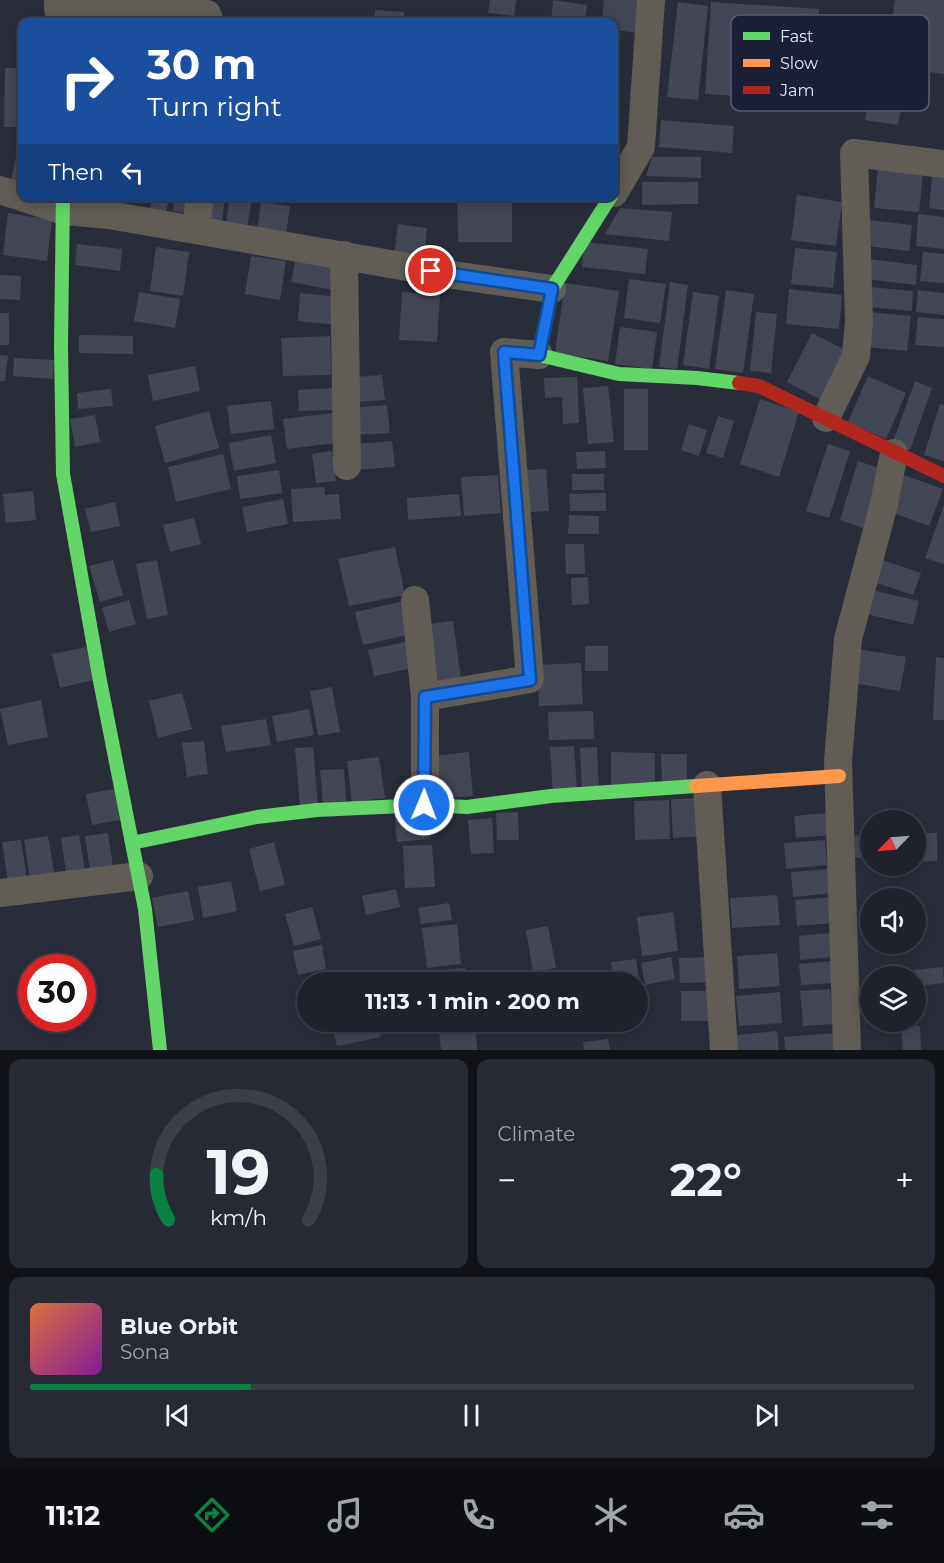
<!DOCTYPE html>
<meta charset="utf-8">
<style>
:root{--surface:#1f222c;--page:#272a34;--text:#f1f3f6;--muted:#a1a4a9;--line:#3c3f48;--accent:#0b8043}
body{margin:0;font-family:Montserrat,sans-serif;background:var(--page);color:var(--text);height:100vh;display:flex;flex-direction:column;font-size:22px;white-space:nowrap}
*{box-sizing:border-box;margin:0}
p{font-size:20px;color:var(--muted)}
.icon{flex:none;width:33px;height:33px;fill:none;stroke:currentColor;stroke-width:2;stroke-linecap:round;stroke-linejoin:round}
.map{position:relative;height:1050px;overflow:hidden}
.side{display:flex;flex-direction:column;gap:9px;padding:9px;background:#111318;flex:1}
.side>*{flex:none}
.banner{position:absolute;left:18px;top:18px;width:600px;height:183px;border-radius:12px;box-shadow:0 3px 15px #0003,0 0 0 2px var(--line);background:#1a4fa0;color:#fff;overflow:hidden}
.needle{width:39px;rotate:245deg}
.buttons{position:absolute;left:860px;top:810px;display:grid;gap:12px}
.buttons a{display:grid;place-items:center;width:66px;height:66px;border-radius:50%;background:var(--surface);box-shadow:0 3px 15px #0003,0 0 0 2px var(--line);font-size:30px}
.speed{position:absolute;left:18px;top:954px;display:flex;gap:12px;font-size:30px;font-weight:700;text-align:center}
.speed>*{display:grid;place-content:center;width:78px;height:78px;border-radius:50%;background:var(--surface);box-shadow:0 3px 15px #0003,0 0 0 2px var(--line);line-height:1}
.speed .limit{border:9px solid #d22;background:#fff;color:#111}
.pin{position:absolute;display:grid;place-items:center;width:51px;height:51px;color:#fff;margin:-26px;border:3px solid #fff;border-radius:50%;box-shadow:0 2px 6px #0007}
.me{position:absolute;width:66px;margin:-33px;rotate:1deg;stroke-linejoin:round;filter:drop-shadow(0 0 4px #0008)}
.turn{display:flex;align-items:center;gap:21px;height:126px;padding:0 30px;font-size:27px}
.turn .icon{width:78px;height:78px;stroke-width:2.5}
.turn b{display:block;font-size:42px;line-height:51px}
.then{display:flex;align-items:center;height:57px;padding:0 30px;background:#0003;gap:12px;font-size:22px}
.big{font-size:45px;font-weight:700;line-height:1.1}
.side .card{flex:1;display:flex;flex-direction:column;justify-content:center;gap:9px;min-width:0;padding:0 21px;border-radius:12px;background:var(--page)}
.side .dial{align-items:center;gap:0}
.dial svg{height:156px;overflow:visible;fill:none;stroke:var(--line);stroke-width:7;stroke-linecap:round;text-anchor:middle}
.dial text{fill:var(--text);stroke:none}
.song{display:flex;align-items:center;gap:18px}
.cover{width:72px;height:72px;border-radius:9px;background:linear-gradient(135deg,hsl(20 70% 55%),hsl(290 70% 35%))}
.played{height:6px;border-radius:3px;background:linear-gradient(90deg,var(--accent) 25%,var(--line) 25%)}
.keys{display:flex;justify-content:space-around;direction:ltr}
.heat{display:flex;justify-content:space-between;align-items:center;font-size:33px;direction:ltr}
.side .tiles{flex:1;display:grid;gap:9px;grid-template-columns:1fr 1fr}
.card:last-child{grid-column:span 2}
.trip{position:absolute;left:297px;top:972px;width:351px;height:60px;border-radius:30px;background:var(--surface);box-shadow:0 3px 15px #0003,0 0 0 2px var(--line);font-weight:700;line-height:60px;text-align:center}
.menu{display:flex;height:96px;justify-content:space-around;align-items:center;background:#0c0e12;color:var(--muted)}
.menu .icon{width:42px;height:42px}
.menu .current{color:var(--accent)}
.menu b{font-size:27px;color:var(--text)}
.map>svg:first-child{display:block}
.building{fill:#434755}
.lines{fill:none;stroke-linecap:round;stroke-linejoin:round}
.street{stroke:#615c55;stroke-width:28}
.fast{stroke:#63d668;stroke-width:14}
.slow{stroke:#ff974d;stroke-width:14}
.jam{stroke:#b3261e;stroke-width:14}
.route-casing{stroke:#114b97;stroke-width:15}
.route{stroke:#1a73e8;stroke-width:10}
.key{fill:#1a1f35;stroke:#575c70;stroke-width:1.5}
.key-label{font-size:16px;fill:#e4e9f9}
</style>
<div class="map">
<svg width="944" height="1050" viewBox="0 0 944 1050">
<rect width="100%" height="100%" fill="#292d3a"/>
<path class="building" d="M490 0H516L514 16 488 13Z
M553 0 587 5 585 22 551 21Z
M604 0H642L639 33 614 30V22H602Z
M895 0H944V74L886 66Z
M678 2 708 6 698 100 667 97Z
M711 2 819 9 814 101 705 94Z
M375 10 404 12 403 22H374Z
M5 68H22V127H4Z
M872 71 906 77 898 125 865 120Z
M661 120 734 126 732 153 659 147Z
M20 138 22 139V184L11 181Z
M652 157H701V178L646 176Z
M878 168 923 172 919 212 874 208Z
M932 177 944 178V210L929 208Z
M642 182H698V204L642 205Z
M797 195 842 202 836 246 791 240Z
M153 196H170L166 212 150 209Z
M175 196H196L194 214 173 211Z
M209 196H225L222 222 205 220Z
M230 196 252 198 247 228 226 224Z
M457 196H512V242H458Z
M261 202 290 206 286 235 257 231Z
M620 208 672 212 669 241 605 234Z
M8 213 52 220 47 261 3 255Z
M918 214 944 217V249L916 246Z
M869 220 912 225 909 251 867 246Z
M398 224 427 228 424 260 394 256Z
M584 242 648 249 645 274 582 267Z
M77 244 122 249 120 271 75 265Z
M156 247 189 252 183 296 150 291Z
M795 248 837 252 833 288 791 284Z
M923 252 944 254V283L920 281Z
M251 256 286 261 280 300 245 294Z
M296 258 338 267 333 290 291 282Z
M869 259 917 265 916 285 867 279Z
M0 275 21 276 20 300 0 299Z
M629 279 666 284 660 323 624 318Z
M670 282 688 285 677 369 659 367Z
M565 283 619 291 608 361 555 353Z
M870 287 913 291 912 311 868 307Z
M789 289 842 295 839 329 786 324Z
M726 290 754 294 743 373 715 369Z
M918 290 944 293V315L916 312Z
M139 292 180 299 175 328 134 321Z
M402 292 440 295 437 342 399 340Z
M693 292 719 296 709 369 683 365Z
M300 293 340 297 337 325 298 321Z
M756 312 777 314 771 373 750 371Z
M869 312 911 316 907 351 866 347Z
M0 313H9V345H0Z
M918 317 944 319V347L915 345Z
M620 327 657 332 652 369 615 364Z
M812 333 847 351 821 400 787 382Z
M79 335 133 336V354L79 353Z
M330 336 331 375 283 376 281 338Z
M0 355 8 356 5 381H0Z
M14 358 54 360 53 379 13 376Z
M195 366 200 391 153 401 148 375Z
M382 375 385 400 357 402 354 377Z
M868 376 906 393 886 439 848 422Z
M577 377 579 423 563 424 562 397 545 398 544 378Z
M915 381 932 388 910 450 892 444Z
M608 386 614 442 588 444 583 388Z
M333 388 335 410 299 411 298 390Z
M111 389 113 406 78 409 77 393Z
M624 389H648V450H624Z
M760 399 799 412 779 477 740 464Z
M271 401 274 429 231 434 227 406Z
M940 404 944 405V461L924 455Z
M387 405 390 433 352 435 350 408Z
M209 411 219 448 165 463 155 426Z
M332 413 336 443 287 449 283 419Z
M95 415 100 442 75 447 70 419Z
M718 416 734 421 723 458 706 453Z
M689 424 707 430 699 456 681 450Z
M271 435 276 463 234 471 229 443Z
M392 441 395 467 356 470 354 444Z
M828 444 850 451 829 518 806 511Z
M332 451 336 481 316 483 312 454Z
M605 451 606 468 577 469 576 452Z
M223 454 231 489 176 502 168 467Z
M858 461 885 470 866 529 840 520Z
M546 469 549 511 517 513 514 471Z
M279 470 282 493 240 499 237 476Z
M572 474H604V490H572Z
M901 474 943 489 929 526 888 511Z
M498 475 501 513 464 516 461 477Z
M325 487V495L339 494 341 519 293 522 291 489Z
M33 491 36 520 6 523 3 494Z
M606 493V511H570L569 494Z
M459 494 461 516 408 520 407 498Z
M283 499 288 524 247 532 242 507Z
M115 502 120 526 91 532 85 509Z
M944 505V564L925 558Z
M569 515 599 516V534H568Z
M194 518 201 544 170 552 163 525Z
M565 544H584L585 574H566Z
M395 547 405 595 349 606 338 559Z
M113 560 123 595 100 602 89 566Z
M157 560 168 615 147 619 136 564Z
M882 560 921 573 913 595 874 582Z
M588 577 589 604 572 605 571 578Z
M868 589 919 601 913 625 862 613Z
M129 600 136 624 109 632 102 608Z
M404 601 412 634 363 645 355 612Z
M453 621 462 686 429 690 421 625Z
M409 641 414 668 374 676 368 650Z
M585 646H608V671H585Z
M86 647 94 680 60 688 52 654Z
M858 649 906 657 900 691 853 683Z
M936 657 944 658V720H933Z
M581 663 583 704 539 706 537 665Z
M332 687 340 732 318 736 310 691Z
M182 693 192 729 158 738 149 701Z
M41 700 48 737 8 745 0 709Z
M309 709 314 735 277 742 272 716Z
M593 711 594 739 549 740 548 712Z
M266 719 271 745 226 752 221 726Z
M204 741 208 774 187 777 182 743Z
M574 746 577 791 553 793 550 747Z
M313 747 318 806 300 807 295 748Z
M597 747 599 789 582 790 580 748Z
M469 752 473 796 435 799 431 756Z
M611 752 655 753V786L611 785Z
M661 754H687V783L662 784Z
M379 757 385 798 352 802 347 761Z
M344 769 346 801 323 803 320 770Z
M115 789 120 820 92 825 86 794Z
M704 798 707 836 673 838 671 799Z
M669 800 670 839 635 840 634 801Z
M427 809 430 839 397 842 394 812Z
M518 812 519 840H497L496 813Z
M827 813 829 835 796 838 794 816Z
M492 818 494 853 471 854 468 820Z
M108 833 114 873 91 877 85 836Z
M915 833H937V861L915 862Z
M79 835 86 876 67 879 61 838Z
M849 835 870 836V858H849Z
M48 836 55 877 30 881 24 840Z
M21 840 27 878 8 881 2 842Z
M825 840 827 865 786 869 784 843Z
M274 842 285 885 260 891 249 849Z
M432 845 435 887 405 888 403 846Z
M831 869 833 893 793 897 791 872Z
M231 881 237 911 203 918 198 887Z
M396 889 400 907 366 915 362 896Z
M188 891 194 920 158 927 152 898Z
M777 895 780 925 732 928 730 898Z
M831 897 833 923 797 926 795 900Z
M449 903 452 920 421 924 418 908Z
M312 907 321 939 294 946 285 914Z
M673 912 678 951 642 956 637 917Z
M457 924 461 964 427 968 422 928Z
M548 926 556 968 533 972 526 930Z
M831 933 833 957 800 960 799 936Z
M322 945 326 969 298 975 293 951Z
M777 953 780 986 739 989 737 956Z
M671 957 675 979 645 985 641 963Z
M714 957 715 982 680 983 679 958Z
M636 959 639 982H613L611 962Z
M831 961 833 983 801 985 799 964Z
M943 967 944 983 917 986 915 970Z
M465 968 466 982H432L431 971Z
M830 989 833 1024 803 1026 800 991Z
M681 991H717V1021H681Z
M780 992 782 1023 739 1026 736 996Z
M331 1022H378L381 1037 337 1046Z
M438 1022H475L477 1050H441Z
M920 1026 921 1050H903L901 1027Z
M777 1031 779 1050H738L736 1035Z
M836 1033 837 1050H785L784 1037Z
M608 1039 610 1050H584L583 1042Z"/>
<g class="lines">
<path class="street" d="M58 0V10L117 6 177 7 207 14 210 22
M0 190 64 211 109 215 453 275 552 289
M614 193 641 147 651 0
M196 230 200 196
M344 255 347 466
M826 418 856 356 859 321 854 153 944 164
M415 600 425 697
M707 785 724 1050
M425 805V697L530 679 504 352 539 355
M0 893 139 876
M847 1050 838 761 848 639 884 504 894 453"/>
<path class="fast" d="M63 196 61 346 63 474 100 681 145 909 160 1050
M611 196 552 289 539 355 619 374 697 378 739 383
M132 843 257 817 317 810 425 805 467 807 551 796 696 786"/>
<path class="slow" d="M696 786 839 776"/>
<path class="jam" d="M739 383 759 386 944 476"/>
</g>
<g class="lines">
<defs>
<path id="route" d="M424 805 425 697 530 680 504 352 539 355 552 289 431 271"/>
</defs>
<use href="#route" class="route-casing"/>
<use href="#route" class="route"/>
</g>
<rect x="731" y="15" width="198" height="96" rx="9" class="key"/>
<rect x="743" y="32" width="27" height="8" fill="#63d668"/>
<rect x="743" y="59" width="27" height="8" fill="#ff974d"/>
<rect x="743" y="86" width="27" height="8" fill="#b3261e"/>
<g class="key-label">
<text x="780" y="42">Fast</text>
<text x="780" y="69">Slow</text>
<text x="780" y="96">Jam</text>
</g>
</svg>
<div class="buttons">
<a><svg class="needle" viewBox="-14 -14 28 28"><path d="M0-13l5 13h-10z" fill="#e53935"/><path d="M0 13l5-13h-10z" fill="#a1a4a9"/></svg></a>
<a><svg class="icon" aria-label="sound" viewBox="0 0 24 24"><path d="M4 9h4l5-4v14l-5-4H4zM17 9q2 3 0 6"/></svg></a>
<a><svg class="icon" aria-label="layers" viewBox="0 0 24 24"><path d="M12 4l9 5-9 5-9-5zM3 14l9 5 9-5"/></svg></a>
</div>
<div class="speed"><div class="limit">30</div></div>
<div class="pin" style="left:431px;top:271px;background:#d93025"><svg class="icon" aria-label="arrive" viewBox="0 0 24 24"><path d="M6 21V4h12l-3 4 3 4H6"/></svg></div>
<svg class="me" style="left:424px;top:805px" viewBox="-20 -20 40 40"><circle r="17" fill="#1a73e8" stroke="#fff" stroke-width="3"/><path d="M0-11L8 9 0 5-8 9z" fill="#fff"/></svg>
<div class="trip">11:13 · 1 min · 200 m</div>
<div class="banner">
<div class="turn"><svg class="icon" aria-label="right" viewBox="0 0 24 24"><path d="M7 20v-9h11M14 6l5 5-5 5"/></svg><div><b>30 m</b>Turn right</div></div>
<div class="then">Then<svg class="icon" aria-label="left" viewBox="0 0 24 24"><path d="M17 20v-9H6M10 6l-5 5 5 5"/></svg></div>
</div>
</div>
<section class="side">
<div class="tiles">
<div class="card dial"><svg viewBox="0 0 100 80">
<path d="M14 69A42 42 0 1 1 86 69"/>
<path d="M14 69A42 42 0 0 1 8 46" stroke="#0b8043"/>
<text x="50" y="56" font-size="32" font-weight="700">19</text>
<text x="50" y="72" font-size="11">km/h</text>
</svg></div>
<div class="card"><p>Climate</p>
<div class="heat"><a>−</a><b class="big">22°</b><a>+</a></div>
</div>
<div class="card">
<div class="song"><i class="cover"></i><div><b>Blue Orbit</b><p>Sona</p></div></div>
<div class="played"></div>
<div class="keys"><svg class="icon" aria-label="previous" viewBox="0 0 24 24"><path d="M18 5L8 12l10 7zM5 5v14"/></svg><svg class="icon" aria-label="pause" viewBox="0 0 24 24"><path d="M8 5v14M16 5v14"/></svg><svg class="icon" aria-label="next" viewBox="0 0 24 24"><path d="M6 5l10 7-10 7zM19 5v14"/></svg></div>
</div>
</div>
</section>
<nav class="menu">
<b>11:12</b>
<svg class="icon current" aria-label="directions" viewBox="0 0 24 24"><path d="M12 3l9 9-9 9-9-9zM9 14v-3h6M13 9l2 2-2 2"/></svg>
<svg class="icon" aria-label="music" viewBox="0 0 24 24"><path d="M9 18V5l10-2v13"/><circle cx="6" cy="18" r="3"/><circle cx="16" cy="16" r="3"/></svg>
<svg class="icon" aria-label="phone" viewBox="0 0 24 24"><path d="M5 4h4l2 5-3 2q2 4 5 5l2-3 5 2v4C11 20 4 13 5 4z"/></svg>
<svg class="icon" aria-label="climate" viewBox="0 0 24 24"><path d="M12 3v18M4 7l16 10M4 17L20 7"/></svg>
<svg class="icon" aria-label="car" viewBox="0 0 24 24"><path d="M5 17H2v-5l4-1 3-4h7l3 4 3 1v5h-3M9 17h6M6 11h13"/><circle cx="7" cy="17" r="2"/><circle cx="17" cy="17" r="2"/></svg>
<svg class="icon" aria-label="filters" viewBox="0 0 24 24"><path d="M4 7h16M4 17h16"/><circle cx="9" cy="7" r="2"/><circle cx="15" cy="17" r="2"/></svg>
</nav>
